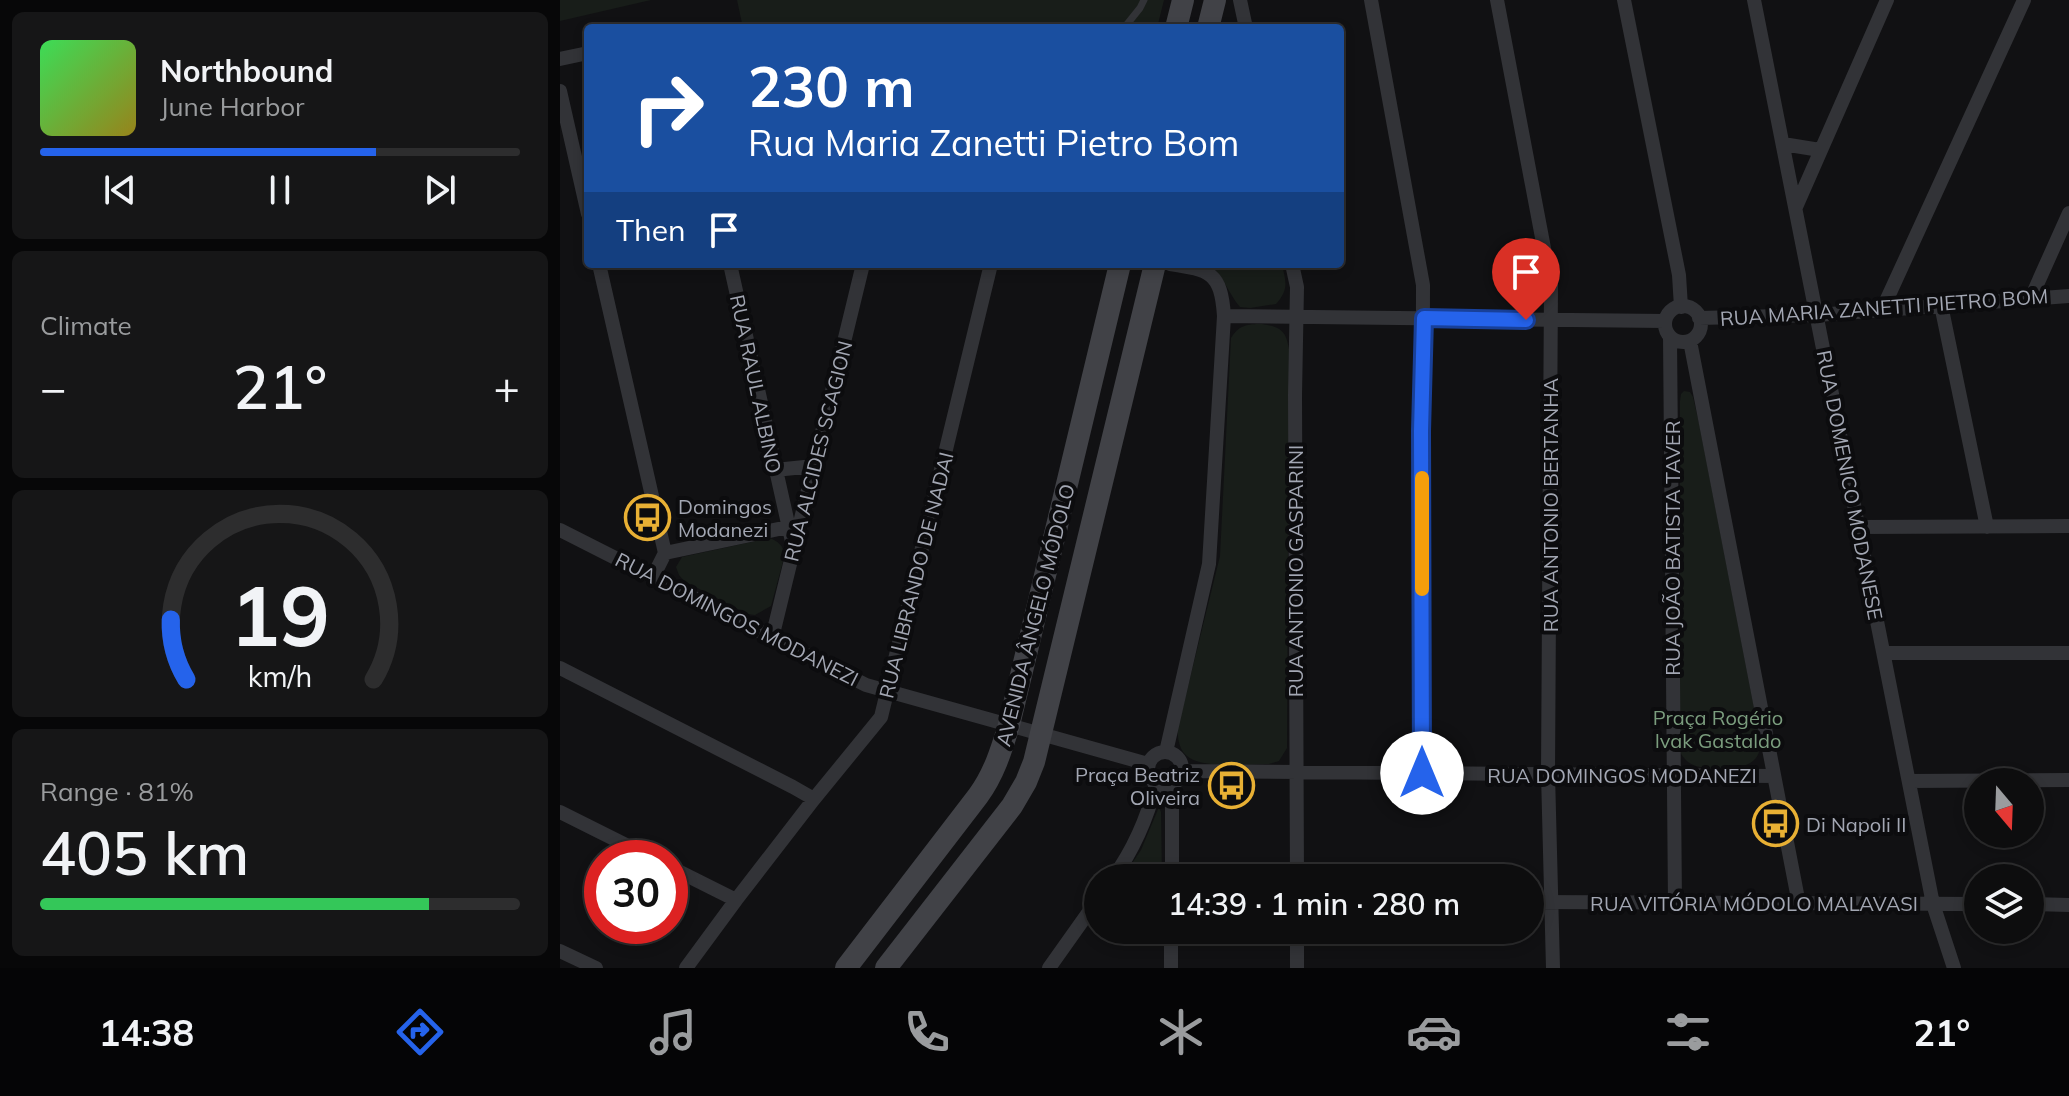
<!DOCTYPE html>
<meta charset="utf-8">
<style>
:root{--surface:#0d0d0e;--page:#161617;--text:#f1f3f6;--muted:#9a9c9e;--line:#2d2d2e;--accent:#2563eb}
body{margin:0;font-family:Mulish,sans-serif;background:var(--page);color:var(--text);height:100vh;display:flex;flex-direction:column;font-size:30px;white-space:nowrap}
*{box-sizing:border-box;margin:0}
p{font-size:26px;color:var(--muted)}
.icon{flex:none;width:44px;height:44px;fill:none;stroke:currentColor;stroke-width:2;stroke-linecap:round;stroke-linejoin:round}
.map{position:relative;flex:1;overflow:hidden}
.drawer{display:flex;flex-direction:column;gap:12px;padding:12px;background:#070708;width:560px}
.drawer>*{flex:none}
.guide{position:absolute;left:24px;top:24px;width:760px;height:244px;border-radius:8px;box-shadow:0 4px 12px #0003,0 0 0 2px var(--line);background:#1a4fa0;color:#fff;overflow:hidden}
.needle{width:52px;rotate:161deg}
.buttons{position:absolute;left:1404px;top:768px;display:grid;gap:16px}
.buttons a{display:grid;place-items:center;width:80px;height:80px;border-radius:50%;background:var(--surface);box-shadow:0 4px 12px #0003,0 0 0 2px var(--line);font-size:40px}
.speed{position:absolute;left:24px;top:840px;display:flex;gap:16px;font-size:40px;font-weight:700;text-align:center}
.speed>*{display:grid;place-content:center;width:104px;height:104px;border-radius:50%;background:var(--surface);box-shadow:0 4px 12px #0003,0 0 0 2px var(--line);line-height:1}
.speed .limit{border:12px solid #d22;background:#fff;color:#111}
.pin{position:absolute;display:grid;place-items:center;width:68px;height:68px;color:#fff;margin:-82px -34px;border-radius:50% 50% 50% 0;rotate:-45deg;box-shadow:0 0 8px #0007}
.pin .icon{rotate:45deg}
.me{position:absolute;width:88px;margin:-44px;rotate:0deg;stroke-linejoin:round;filter:drop-shadow(0 0 6px #0008)}
.turn{display:flex;align-items:center;gap:28px;height:168px;padding:0 32px;font-size:36px}
.turn .icon{width:104px;height:104px;stroke-width:2.5}
.turn b{display:block;font-size:56px;line-height:68px}
.then{display:flex;align-items:center;height:76px;padding:0 32px;background:#0003;gap:16px;font-size:30px}
.big{font-size:60px;font-weight:600;line-height:1.1}
.drawer .widget{flex:1;display:flex;flex-direction:column;justify-content:center;gap:12px;min-width:0;padding:0 28px;border-radius:12px;background:var(--page)}
.drawer .dial{align-items:center;gap:0}
.dial svg{height:208px;overflow:visible;fill:none;stroke:var(--line);stroke-width:7;stroke-linecap:round;text-anchor:middle}
.dial text{fill:var(--text);stroke:none}
.song{display:flex;align-items:center;gap:24px}
.cover{width:96px;height:96px;border-radius:12px;background:linear-gradient(135deg,hsl(130 70% 55%),hsl(50 70% 35%))}
.played{height:8px;border-radius:4px;background:linear-gradient(90deg,var(--accent) 70%,var(--line) 70%)}
.keys{display:flex;justify-content:space-around;direction:ltr}
.heat{display:flex;justify-content:space-between;align-items:center;font-size:44px;direction:ltr}
.charge{height:12px;border-radius:6px;background:linear-gradient(90deg,#34c759 81%,var(--line) 0)}
.trip{position:absolute;left:524px;top:864px;width:460px;height:80px;border-radius:40px;background:var(--surface);box-shadow:0 4px 12px #0003,0 0 0 2px var(--line);font-weight:600;line-height:80px;text-align:center}
.tabs{display:flex;height:128px;justify-content:space-around;align-items:center;background:#050506;color:var(--muted)}
.tabs .icon{width:56px;height:56px}
.tabs .current{color:var(--accent)}
.tabs b{font-size:36px;color:var(--text)}
main{display:flex;flex:1;min-height:0}
.map>svg:first-child{display:block}
.green{fill:#181d19}
.lines{fill:none;stroke-linecap:round;stroke-linejoin:round}
.lane{stroke:#323337;stroke-width:7}
.street{stroke:#323337;stroke-width:14}
.secondary{stroke:#414247;stroke-width:22}
.route-casing{stroke:#184099;stroke-width:20}
.route{stroke:#2563eb;stroke-width:14}
.slow{stroke:#f59e0b;stroke-width:14}
.labels{text-anchor:middle;dominant-baseline:central;stroke-width:8;stroke-linejoin:round;paint-order:stroke}
.street-label{font-size:20px;fill:#a3a7b3;stroke:#0c0c0e}
.poi-label{font-size:20px;fill:#a3a7b3;stroke:#0c0c0e;text-anchor:start}
.park-label{font-size:20px;fill:#7b9d7e;stroke:#0c0c0e}
</style>
<main>
<section class="drawer">
<div class="widget">
<div class="song"><i class="cover"></i><div><b>Northbound</b><p>June Harbor</p></div></div>
<div class="played"></div>
<div class="keys"><svg class="icon" aria-label="previous" viewBox="0 0 24 24"><path d="M18 5L8 12l10 7zM5 5v14"/></svg><svg class="icon" aria-label="pause" viewBox="0 0 24 24"><path d="M8 5v14M16 5v14"/></svg><svg class="icon" aria-label="next" viewBox="0 0 24 24"><path d="M6 5l10 7-10 7zM19 5v14"/></svg></div>
</div>
<div class="widget"><p>Climate</p>
<div class="heat"><a>−</a><b class="big">21°</b><a>+</a></div>
</div>
<div class="widget dial"><svg viewBox="0 0 100 80">
<path d="M14 69A42 42 0 1 1 86 69"/>
<path d="M14 69A42 42 0 0 1 8 46" stroke="#2563eb"/>
<text x="50" y="56" font-size="32" font-weight="700">19</text>
<text x="50" y="72" font-size="11">km/h</text>
</svg></div>
<div class="widget"><p>Range · 81%</p><b class="big">405 km</b><div class="charge"></div></div>
</section>
<div class="map">
<svg width="1509" height="968" viewBox="0 0 1509 968">
<rect width="100%" height="100%" fill="#111113"/>
<path class="green" d="M0 0H91L0 21Z
M177 0H604L597 28H183Z
M649 264H722C726 283 729 289 716 304L690 308 680 307C668 293 664 276 649 264Z
M702 324C721 327 726 331 729 349L727 748 719 761 709 764C690 764 641 769 627 756 619 750 617 737 618 727L660 556 671 338C679 325 687 324 702 324Z
M1124 391 1130 392 1133 397 1139 423 1200 738C1203 766 1182 768 1160 768 1143 768 1129 769 1120 752V401L1121 394Z
M210 538C219 542 222 545 225 554L211 606 195 615 187 614 124 581 119 575 116 567 122 557Z
M599 807 601 812 602 878H562L581 850Z"/>
<g class="lines">
<path class="lane" d="M564 28 580 8 584 0"/>
<path class="street" d="M680 0 686 28
M811 0 863 285 862 773
M937 0 991 285 988 774 993 968
M1064 0 1119 275 1121 307
M1194 0 1373 904 1394 968
M0 59 28 53
M0 91 28 214
M1223 144 1260 150
M1236 207 1327 0
M39 264 105 553 93 577
M170 264 233 546
M732 264 737 287 735 395 737 878
M1471 298 1509 213
M1381 305 1427 527
M1105 324a18 18 0 1 1 36 0a18 18 0 1 1-36 0Z
M1322 310 1464 0
M664 316 1105 321
M1139 318 1257 315 1509 296
M1110 337 1115 903
M1130 341 1239 904
M215 470 254 466
M1299 527 1509 526
M0 530 306 685 588 764
M105 553 228 527
M212 638 303 264
M1324 653H1509
M0 668 233 787 254 799
M588 769a17 17 0 1 1 34 0a17 17 0 1 1-34 0Z
M606 752 649 564 664 316C661 272 650 270 610 264
M622 771 1214 776
M1349 781 1509 780
M0 812 92 858
M110 867 176 900
M553 878C574 849 587 819 596 784
M612 878V785
M970 902 1418 904
M1470 904 1509 905
M0 951 36 968
M126 968 176 900 254 799 321 717 431 264
M489 968 538 899
M611 968V930
M737 968V930"/>
<path class="secondary" d="M616 28 623 0
M648 28 655 0
M286 968 418 796C434 774 441 751 449 725L560 264
M326 968 452 806 466 782 474 762 595 264"/>
</g>
<g class="lines">
<defs>
<path id="route" d="M862 773 861 431 864 318 966 320"/>
</defs>
<use href="#route" class="route-casing"/>
<use href="#route" class="route"/>
<path class="slow" d="M862 478V589"/>
</g>
<defs>
<symbol id="bus-ring" viewBox="-11 -11 22 22"><circle r="9.5" fill="#0c0c0e" stroke="#e8b034" stroke-width="1.5"/><path d="M-5-6H5V4H4V6H2V4H-2V6H-4V4H-5ZM-3.5-4V0h7V-4ZM-3.5 1.2v1.5H-2V1.2ZM2 1.2v1.5H3.5V1.2Z" fill="#e8b034"/></symbol>
</defs>
<g fill-rule="evenodd">
<use href="#bus-ring" x="62" y="492" width="51" height="51"/>
<use href="#bus-ring" x="646" y="760" width="51" height="51"/>
<use href="#bus-ring" x="1190" y="798" width="51" height="51"/>
</g>
<g class="labels">
<g class="street-label">
<text transform="translate(1324 307) rotate(-4)">RUA MARIA ZANETTI PIETRO BOM</text>
<text transform="translate(196 384) rotate(78)">RUA RAUL ALBINO</text>
<text transform="translate(258 451) rotate(-76)">RUA ALCIDES SCAGION</text>
<text transform="translate(1290 485) rotate(79)">RUA DOMENICO MODANESE</text>
<text transform="translate(990 505) rotate(-90)">RUA ANTONIO BERTANHA</text>
<text transform="translate(1112 548) rotate(-90)">RUA JOÃO BATISTA TAVER</text>
<text transform="translate(735 571) rotate(-90)">RUA ANTONIO GASPARINI</text>
<text transform="translate(356 575) rotate(-76)">RUA LIBRANDO DE NADAI</text>
<text transform="translate(475 615) rotate(-76)">AVENIDA ÂNGELO MÓDOLO</text>
<text transform="translate(177 619) rotate(27)">RUA DOMINGOS MODANEZI</text>
<text x="1062" y="775">RUA DOMINGOS MODANEZI</text>
<text x="1194" y="903">RUA VITÓRIA MÓDOLO MALAVASI</text>
</g>
<g class="poi-label">
<text x="118" y="506">Domingos<tspan x="118" dy="23">Modanezi</tspan></text>
<text x="640" y="774" text-anchor="end">Praça Beatriz<tspan x="640" dy="23">Oliveira</tspan></text>
<text x="1246" y="824">Di Napoli II</text>
</g>
<g class="park-label">
<text x="1158" y="717">Praça Rogério<tspan x="1158" dy="23">Ivak Gastaldo</tspan></text>
</g>
</g>
</svg>
<div class="buttons">
<a><svg class="needle" viewBox="-14 -14 28 28"><path d="M0-13l5 13h-10z" fill="#e53935"/><path d="M0 13l5-13h-10z" fill="#9a9c9e"/></svg></a>
<a><svg class="icon" aria-label="layers" viewBox="0 0 24 24"><path d="M12 4l9 5-9 5-9-5zM3 14l9 5 9-5"/></svg></a>
</div>
<div class="speed"><div class="limit">30</div></div>
<div class="pin" style="left:966px;top:320px;background:#d93025"><svg class="icon" aria-label="arrive" viewBox="0 0 24 24"><path d="M6 21V4h12l-3 4 3 4H6"/></svg></div>
<svg class="me" style="left:862px;top:773px" viewBox="-20 -20 40 40"><circle r="19" fill="#fff"/><path d="M0-13L10 11 0 6-10 11z" fill="#2563eb"/></svg>
<div class="trip">14:39 · 1 min · 280 m</div>
<div class="guide">
<div class="turn"><svg class="icon" aria-label="right" viewBox="0 0 24 24"><path d="M7 20v-9h11M14 6l5 5-5 5"/></svg><div><b>230 m</b>Rua Maria Zanetti Pietro Bom</div></div>
<div class="then">Then<svg class="icon" aria-label="arrive" viewBox="0 0 24 24"><path d="M6 21V4h12l-3 4 3 4H6"/></svg></div>
</div>
</div>
</main>
<nav class="tabs">
<b>14:38</b>
<svg class="icon current" aria-label="directions" viewBox="0 0 24 24"><path d="M12 3l9 9-9 9-9-9zM9 14v-3h6M13 9l2 2-2 2"/></svg>
<svg class="icon" aria-label="music" viewBox="0 0 24 24"><path d="M9 18V5l10-2v13"/><circle cx="6" cy="18" r="3"/><circle cx="16" cy="16" r="3"/></svg>
<svg class="icon" aria-label="phone" viewBox="0 0 24 24"><path d="M5 4h4l2 5-3 2q2 4 5 5l2-3 5 2v4C11 20 4 13 5 4z"/></svg>
<svg class="icon" aria-label="climate" viewBox="0 0 24 24"><path d="M12 3v18M4 7l16 10M4 17L20 7"/></svg>
<svg class="icon" aria-label="car" viewBox="0 0 24 24"><path d="M5 17H2v-5l4-1 3-4h7l3 4 3 1v5h-3M9 17h6M6 11h13"/><circle cx="7" cy="17" r="2"/><circle cx="17" cy="17" r="2"/></svg>
<svg class="icon" aria-label="filters" viewBox="0 0 24 24"><path d="M4 7h16M4 17h16"/><circle cx="9" cy="7" r="2"/><circle cx="15" cy="17" r="2"/></svg>
<b>21°</b>
</nav>
